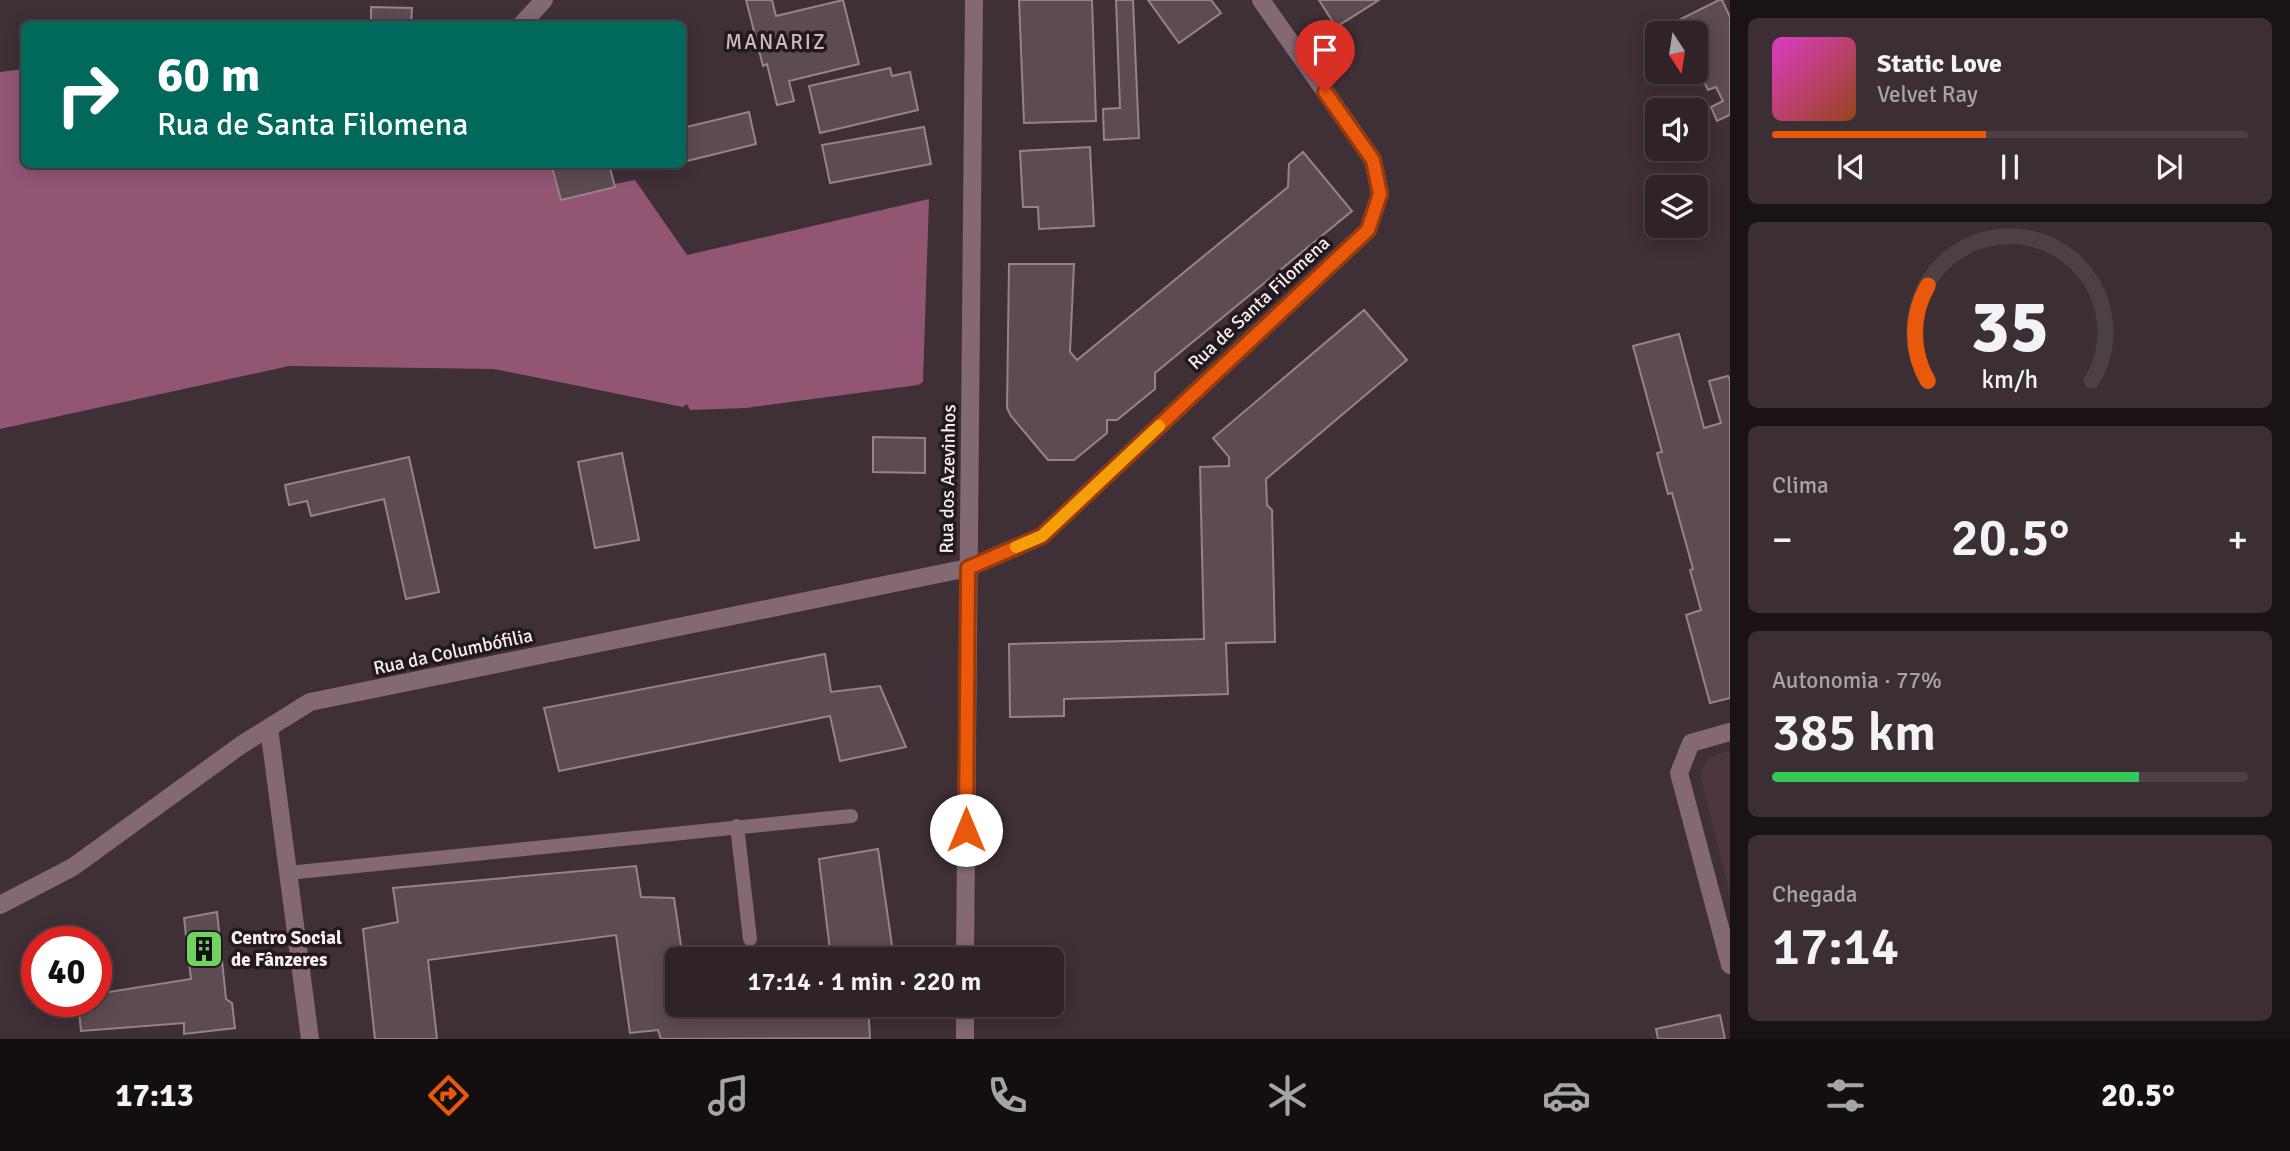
<!DOCTYPE html>
<html lang="pt">
<meta charset="utf-8">
<style>
:root{--surface:#2f2328;--page:#3b2f34;--text:#f1f3f6;--muted:#a7a4a8;--line:#4a4045;--accent:#ea580c}
body{margin:0;font-family:Signika,sans-serif;background:var(--page);color:var(--text);height:100vh;display:flex;flex-direction:column;font-size:26px;white-space:nowrap}
*{box-sizing:border-box;margin:0}
p{font-size:23px;color:var(--muted)}
.icon{flex:none;width:38px;height:38px;fill:none;stroke:currentColor;stroke-width:2;stroke-linecap:round;stroke-linejoin:round}
.map{position:relative;flex:1;overflow:hidden}
.drawer{display:flex;flex-direction:column;gap:18px;padding:18px;background:#1a1316;width:560px}
.drawer>*{flex:none}
.guide{position:absolute;left:21px;top:21px;width:665px;height:147px;border-radius:10px;box-shadow:0 4px 18px #0003,0 0 0 2px var(--line);background:#00695c;color:#fff;overflow:hidden}
.needle{width:46px;rotate:168deg}
.fabs{position:absolute;left:1645px;top:21px;display:grid;gap:14px}
.fabs a{display:grid;place-items:center;width:63px;height:63px;border-radius:10px;background:var(--surface);box-shadow:0 4px 18px #0003,0 0 0 2px var(--line);font-size:35px}
.speed{position:absolute;left:21px;top:926px;display:flex;gap:14px;font-size:35px;font-weight:700;text-align:center}
.speed>*{display:grid;place-content:center;width:91px;height:91px;border-radius:50%;background:var(--surface);box-shadow:0 4px 18px #0003,0 0 0 2px var(--line);line-height:1}
.speed .limit{border:10px solid #d22;background:#fff;color:#111}
.pin{position:absolute;display:grid;place-items:center;width:60px;height:60px;color:#fff;margin:-72px -30px;border-radius:50% 50% 50% 0;rotate:-45deg;box-shadow:0 0 7px #0007}
.pin .icon{rotate:45deg}
.me{position:absolute;width:77px;margin:-38px;rotate:0deg;stroke-linejoin:round;filter:drop-shadow(0 0 5px #0008)}
.turn{display:flex;align-items:center;gap:24px;height:147px;padding:0 21px;font-size:32px}
.turn .icon{width:91px;height:91px;stroke-width:2.5}
.turn b{display:block;font-size:49px;line-height:60px}
.big{font-size:52px;font-weight:600;line-height:1.1}
.drawer .tile{flex:1;display:flex;flex-direction:column;justify-content:center;gap:10px;min-width:0;padding:0 24px;border-radius:10px;background:var(--page)}
.drawer .dial{align-items:center;gap:0}
.dial svg{height:182px;overflow:visible;fill:none;stroke:var(--line);stroke-width:7;stroke-linecap:round;text-anchor:middle}
.dial text{fill:var(--text);stroke:none}
.song{display:flex;align-items:center;gap:21px}
.cover{width:84px;height:84px;border-radius:10px;background:linear-gradient(135deg,hsl(310 70% 55%),hsl(20 70% 35%))}
.played{height:7px;border-radius:4px;background:linear-gradient(90deg,var(--accent) 45%,var(--line) 45%)}
.keys{display:flex;justify-content:space-around;direction:ltr}
.heat{display:flex;justify-content:space-between;align-items:center;font-size:38px;direction:ltr}
.charge{height:10px;border-radius:5px;background:linear-gradient(90deg,#34c759 77%,var(--line) 0)}
.trip{position:absolute;left:665px;top:947px;width:399px;height:70px;border-radius:10px;background:var(--surface);box-shadow:0 4px 18px #0003,0 0 0 2px var(--line);font-weight:600;line-height:70px;text-align:center}
.tabs{display:flex;height:112px;justify-content:space-around;align-items:center;background:#130e10;color:var(--muted)}
.tabs .icon{width:49px;height:49px}
.tabs .selected{color:var(--accent)}
.tabs b{font-size:32px;color:var(--text)}
main{display:flex;flex:1;min-height:0}
.map>svg:first-child{display:block}
.built{fill:#4d3640}
.forest{fill:#925673}
.building{fill:#5d4b52;stroke:#95828a;stroke-width:2}
.lines{fill:none;stroke-linecap:round;stroke-linejoin:round}
.service{stroke:#846975;stroke-width:14}
.minor{stroke:#846975;stroke-width:18}
.tertiary{stroke:#846975;stroke-width:18}
.route-casing{stroke:#983908;stroke-width:18}
.route{stroke:#ea580c;stroke-width:12}
.slow{stroke:#f59e0b;stroke-width:12}
.labels{text-anchor:middle;dominant-baseline:central;stroke-width:7;stroke-linejoin:round;paint-order:stroke}
.street-label{font-size:19px;fill:#f8edf1;stroke:#21191d}
.poi-label{font-size:19px;font-weight:bold;fill:#f8edf1;stroke:#21191d;text-anchor:start}
.neighbourhood-label{font-size:21px;letter-spacing:2px;fill:#cfbac3;stroke:#21191d}
</style>
<main>
<div class="map">
<svg width="1730" height="1039" viewBox="0 0 1730 1039">
<rect width="100%" height="100%" fill="#3f2f36"/>
<path class="built" d="M1730 750V895L1700 774 1709 758Z"/>
<path class="forest" d="M24 69V164L556 165 578 191 635 180 687 255 929 199 923 382 918 385 746 408 690 410 687 404 683 407 494 369 289 366 0 429V72Z"/>
<path class="building" d="M746 0H772L776 16 843 0 859 64 789 81 794 101 777 105 767 64 763 66Z
M1019 0H1092L1096 121 1024 123Z
M1116 0H1133L1139 138 1104 140 1103 109 1120 108Z
M1148 0H1211L1221 13 1179 43Z
M1319 0H1379L1336 27Z
M1719 0H1722L1730 17V115L1717 121 1711 107 1723 101 1716 87 1708 90 1696 65V56L1705 51 1701 44 1696 47V33H1658L1657 31Z
M371 7 412 8 411 24H371Z
M890 68 892 76 910 72 918 110 820 133 809 86Z
M749 112 756 144 687 161 682 141V128Z
M924 127 931 164 830 183 822 145Z
M1090 147 1094 226 1039 229 1038 207H1023L1020 151Z
M1303 152 1352 211 1155 373V389L1117 420H1107V433L1074 460H1048L1011 416 1007 408 1009 264H1074L1070 352 1077 360 1288 187 1289 164Z
M562 164H609L615 187 561 200 552 167Z
M1364 310 1407 360 1266 479 1267 505 1272 510 1275 642 1226 643 1228 694 1064 699V716L1010 717 1009 644 1204 639 1200 467 1229 466V457L1213 438Z
M1679 334 1704 428 1721 423 1709 381 1728 376 1730 379V698L1710 703 1686 615 1701 610 1690 570 1693 569 1672 493 1668 494 1657 453 1662 452 1633 346Z
M873 437 925 438V473L873 472Z
M622 453 639 540 595 548 578 462Z
M409 457 439 592 406 599 384 499 311 516 307 501 289 505 285 485Z
M825 654 831 692 880 686 906 747 840 761 830 716 559 771 544 708Z
M878 849 894 959H831L819 859Z
M636 866 641 897 674 898 683 959H677V1004H868L870 1038 661 1039 658 1030 630 1033 616 935 428 960 437 1039H375L363 929 398 922 393 888Z
M217 912 226 999 232 1003 235 1028 184 1034V1023L81 1031 78 1001H96V994L191 979 184 918Z
M1720 1015 1725 1039H1658L1656 1029Z"/>
<g class="lines">
<path class="service" d="M737 826 750 939
M288 873 851 816"/>
<path class="minor" d="M522 24 544 0
M269 728 310 1039
M1730 732 1691 743 1679 773 1730 965
M0 905 73 867 241 745 310 702 968 568 1042 536 1368 230 1380 194 1373 160 1261 0"/>
<path class="tertiary" d="M965 959 974 0
M965 1039V1004"/>
</g>
<g class="lines">
<defs>
<path id="route" d="M966 830 968 568 1042 536 1368 230 1380 194 1373 160 1325 92"/>
</defs>
<use href="#route" class="route-casing"/>
<use href="#route" class="route"/>
<path class="slow" d="M1016 547 1042 536 1159 426"/>
</g>
<defs>
<symbol id="building-square" viewBox="-11 -11 22 22"><rect x="-9" y="-9" width="18" height="18" rx="4" fill="#71d25e" stroke="#21191d"/><path d="M-4-6H4V6H1V3H-1V6H-4ZM-2.5-4.3h1.7v1.8h-1.7ZM.8-4.3h1.7v1.8H.8ZM-2.5-1h1.7V.8h-1.7ZM.8-1h1.7V.8H.8Z" fill="#111"/></symbol>
</defs>
<g fill-rule="evenodd">
<use href="#building-square" x="182" y="927" width="44" height="44"/>
</g>
<g class="labels">
<g class="street-label">
<text transform="translate(1259 303) rotate(-43)">Rua de Santa Filomena</text>
<text transform="translate(948 479) rotate(-89)">Rua dos Azevinhos</text>
<text transform="translate(453 652) rotate(-12)">Rua da Columbófilia</text>
</g>
<g class="poi-label">
<text x="231" y="938">Centro Social<tspan x="231" dy="22">de Fânzeres</tspan></text>
</g>
<g class="neighbourhood-label">
<text x="776" y="42">MANARIZ</text>
</g>
</g>
</svg>
<div class="fabs">
<a><svg class="needle" viewBox="-14 -14 28 28"><path d="M0-13l5 13h-10z" fill="#e53935"/><path d="M0 13l5-13h-10z" fill="#a7a4a8"/></svg></a>
<a><svg class="icon" aria-label="sound" viewBox="0 0 24 24"><path d="M4 9h4l5-4v14l-5-4H4zM17 9q2 3 0 6"/></svg></a>
<a><svg class="icon" aria-label="layers" viewBox="0 0 24 24"><path d="M12 4l9 5-9 5-9-5zM3 14l9 5 9-5"/></svg></a>
</div>
<div class="speed"><div class="limit">40</div></div>
<div class="pin" style="left:1325px;top:92px;background:#d93025"><svg class="icon" aria-label="arrive" viewBox="0 0 24 24"><path d="M6 21V4h12l-3 4 3 4H6"/></svg></div>
<svg class="me" style="left:966px;top:830px" viewBox="-20 -20 40 40"><circle r="19" fill="#fff"/><path d="M0-13L10 11 0 6-10 11z" fill="#ea580c"/></svg>
<div class="trip">17:14 · 1 min · 220 m</div>
<div class="guide">
<div class="turn"><svg class="icon" aria-label="right" viewBox="0 0 24 24"><path d="M7 20v-9h11M14 6l5 5-5 5"/></svg><div><b>60 m</b>Rua de Santa Filomena</div></div>
</div>
</div>
<section class="drawer">
<div class="tile">
<div class="song"><i class="cover"></i><div><b>Static Love</b><p>Velvet Ray</p></div></div>
<div class="played"></div>
<div class="keys"><svg class="icon" aria-label="previous" viewBox="0 0 24 24"><path d="M18 5L8 12l10 7zM5 5v14"/></svg><svg class="icon" aria-label="pause" viewBox="0 0 24 24"><path d="M8 5v14M16 5v14"/></svg><svg class="icon" aria-label="next" viewBox="0 0 24 24"><path d="M6 5l10 7-10 7zM19 5v14"/></svg></div>
</div>
<div class="tile dial"><svg viewBox="0 0 100 80">
<path d="M14 69A42 42 0 1 1 86 69"/>
<path d="M14 69A42 42 0 0 1 14 27" stroke="#ea580c"/>
<text x="50" y="56" font-size="32" font-weight="700">35</text>
<text x="50" y="72" font-size="11">km/h</text>
</svg></div>
<div class="tile"><p>Clima</p>
<div class="heat"><a>−</a><b class="big">20.5°</b><a>+</a></div>
</div>
<div class="tile"><p>Autonomia · 77%</p><b class="big">385 km</b><div class="charge"></div></div>
<div class="tile"><p>Chegada</p><b class="big">17:14</b></div>
</section>
</main>
<nav class="tabs">
<b>17:13</b>
<svg class="icon selected" aria-label="directions" viewBox="0 0 24 24"><path d="M12 3l9 9-9 9-9-9zM9 14v-3h6M13 9l2 2-2 2"/></svg>
<svg class="icon" aria-label="music" viewBox="0 0 24 24"><path d="M9 18V5l10-2v13"/><circle cx="6" cy="18" r="3"/><circle cx="16" cy="16" r="3"/></svg>
<svg class="icon" aria-label="phone" viewBox="0 0 24 24"><path d="M5 4h4l2 5-3 2q2 4 5 5l2-3 5 2v4C11 20 4 13 5 4z"/></svg>
<svg class="icon" aria-label="climate" viewBox="0 0 24 24"><path d="M12 3v18M4 7l16 10M4 17L20 7"/></svg>
<svg class="icon" aria-label="car" viewBox="0 0 24 24"><path d="M5 17H2v-5l4-1 3-4h7l3 4 3 1v5h-3M9 17h6M6 11h13"/><circle cx="7" cy="17" r="2"/><circle cx="17" cy="17" r="2"/></svg>
<svg class="icon" aria-label="filters" viewBox="0 0 24 24"><path d="M4 7h16M4 17h16"/><circle cx="9" cy="7" r="2"/><circle cx="15" cy="17" r="2"/></svg>
<b>20.5°</b>
</nav>
